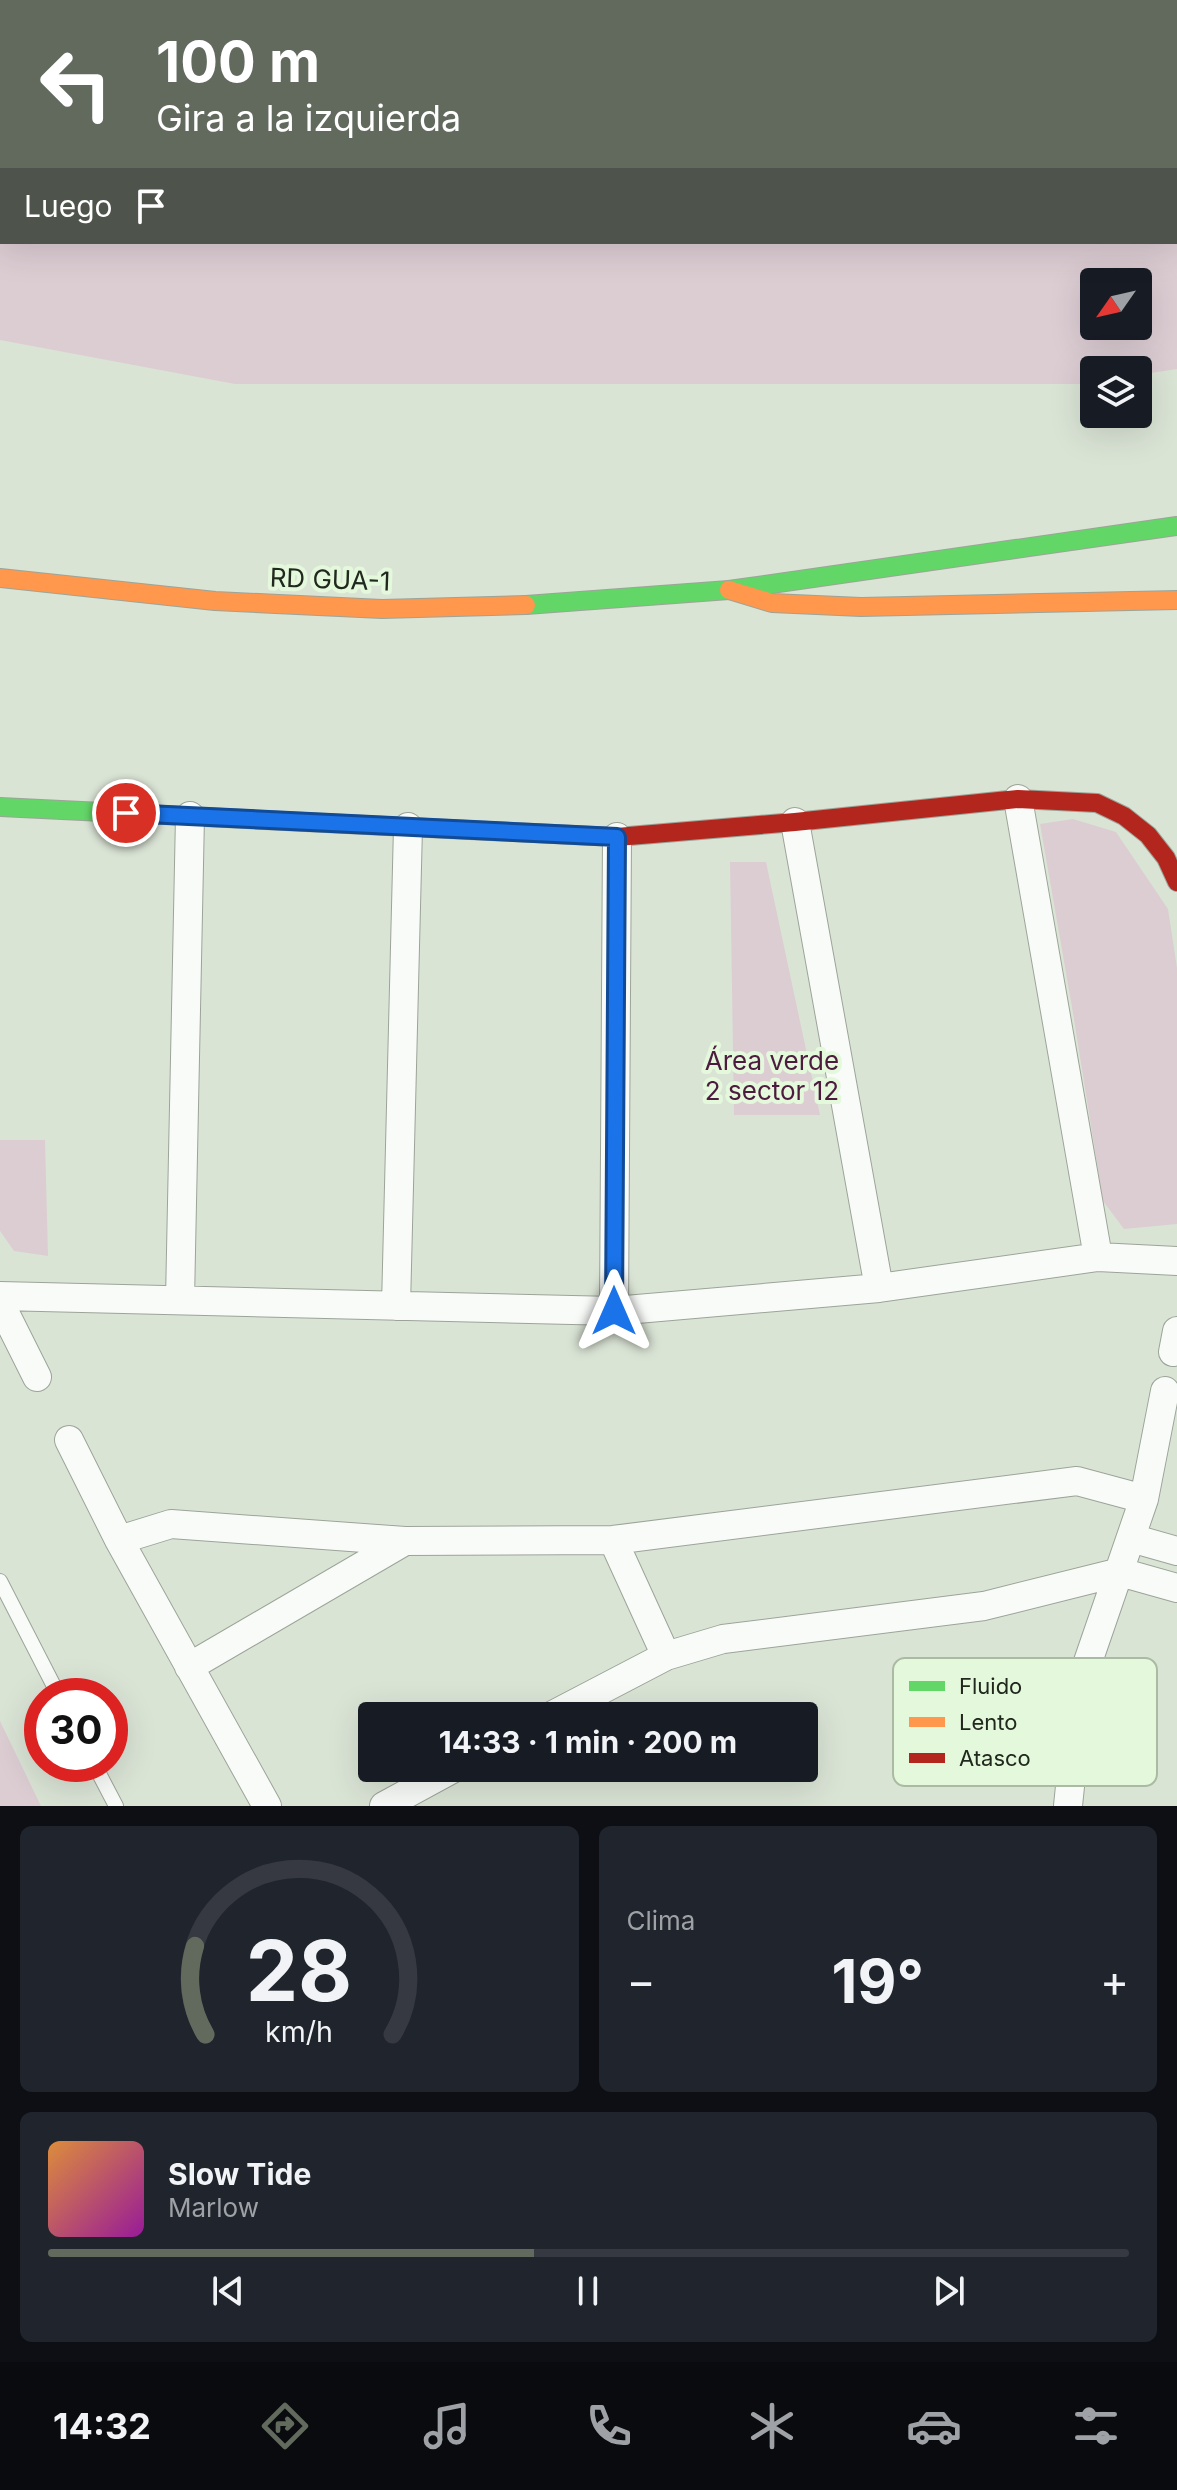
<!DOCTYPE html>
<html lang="es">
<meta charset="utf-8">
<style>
:root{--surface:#171b24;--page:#20242c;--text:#f1f3f6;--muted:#9ea1a6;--line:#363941;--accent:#626a5e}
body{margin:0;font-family:Inter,sans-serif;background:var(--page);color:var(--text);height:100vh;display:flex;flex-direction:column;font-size:30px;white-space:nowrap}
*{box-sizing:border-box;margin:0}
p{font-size:26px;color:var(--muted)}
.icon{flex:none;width:44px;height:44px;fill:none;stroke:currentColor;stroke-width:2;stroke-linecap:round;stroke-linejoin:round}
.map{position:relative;height:1806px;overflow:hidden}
.panel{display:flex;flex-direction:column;gap:20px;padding:20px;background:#0d0f14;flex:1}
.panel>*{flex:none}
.top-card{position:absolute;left:0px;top:0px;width:1178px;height:244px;box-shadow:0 8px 32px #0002;background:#626a5e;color:#fff;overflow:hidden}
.needle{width:52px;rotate:236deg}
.buttons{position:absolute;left:1080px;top:268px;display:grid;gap:16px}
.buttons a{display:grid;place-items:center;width:72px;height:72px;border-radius:8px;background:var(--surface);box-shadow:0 8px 32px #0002;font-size:40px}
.speed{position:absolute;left:24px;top:1678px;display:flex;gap:16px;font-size:40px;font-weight:700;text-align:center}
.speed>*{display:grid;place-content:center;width:104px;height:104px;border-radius:50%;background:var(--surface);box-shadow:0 8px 32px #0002;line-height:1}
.speed .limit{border:12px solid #d22;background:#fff;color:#111}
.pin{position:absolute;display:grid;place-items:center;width:68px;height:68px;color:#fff;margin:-34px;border:4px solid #fff;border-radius:50%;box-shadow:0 2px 8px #0007}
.me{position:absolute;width:88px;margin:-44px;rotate:0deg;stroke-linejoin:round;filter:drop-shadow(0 0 6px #0008)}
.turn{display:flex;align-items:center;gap:28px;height:168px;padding:0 24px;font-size:36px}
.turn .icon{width:104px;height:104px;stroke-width:2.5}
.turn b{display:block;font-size:56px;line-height:68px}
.then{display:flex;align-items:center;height:76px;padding:0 24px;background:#0003;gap:16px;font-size:30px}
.big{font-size:60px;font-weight:700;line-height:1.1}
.panel .card{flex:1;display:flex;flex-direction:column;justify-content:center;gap:12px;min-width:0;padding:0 28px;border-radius:12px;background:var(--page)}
.panel .dial{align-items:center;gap:0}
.dial svg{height:208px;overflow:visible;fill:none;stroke:var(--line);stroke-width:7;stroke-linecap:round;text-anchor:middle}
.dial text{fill:var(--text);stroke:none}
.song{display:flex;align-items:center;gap:24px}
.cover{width:96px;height:96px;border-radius:12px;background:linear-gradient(135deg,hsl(30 70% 55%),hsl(300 70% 35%))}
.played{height:8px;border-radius:4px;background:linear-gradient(90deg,var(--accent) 45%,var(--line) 45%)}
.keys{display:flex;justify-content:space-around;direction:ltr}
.heat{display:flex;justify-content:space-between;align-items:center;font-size:44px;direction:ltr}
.panel .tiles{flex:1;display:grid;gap:20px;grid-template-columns:1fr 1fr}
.card:last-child{grid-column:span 2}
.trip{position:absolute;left:358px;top:1702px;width:460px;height:80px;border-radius:8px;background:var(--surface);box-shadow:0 8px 32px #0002;font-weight:700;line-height:80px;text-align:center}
.dock{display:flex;height:128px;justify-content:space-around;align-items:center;background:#090b0e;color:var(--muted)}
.dock .icon{width:56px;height:56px}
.dock .current{color:var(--accent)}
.dock b{font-size:36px;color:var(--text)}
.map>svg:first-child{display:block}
.green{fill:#dccdd3;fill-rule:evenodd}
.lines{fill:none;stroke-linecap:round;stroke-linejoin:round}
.lane-casing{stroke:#9ca498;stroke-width:16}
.street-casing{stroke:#9ca498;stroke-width:30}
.fast-casing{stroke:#9ca498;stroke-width:20}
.slow-casing{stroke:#9ca498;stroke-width:20}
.jam-casing{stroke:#9ca498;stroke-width:20}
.lane{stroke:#f9fbf9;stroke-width:14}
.street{stroke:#f9fbf9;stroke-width:28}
.fast{stroke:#63d668;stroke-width:18}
.slow{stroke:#ff974d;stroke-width:18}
.jam{stroke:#b3261e;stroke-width:18}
.route-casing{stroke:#114b97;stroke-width:20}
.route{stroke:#1a73e8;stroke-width:14}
.labels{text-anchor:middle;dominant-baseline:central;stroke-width:8;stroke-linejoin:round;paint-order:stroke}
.street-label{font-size:26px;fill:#21281e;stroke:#e4f8dc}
.park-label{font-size:26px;fill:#4c1b3e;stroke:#e4f8dc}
.key{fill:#e4f8dc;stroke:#aabaa3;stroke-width:2}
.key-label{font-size:22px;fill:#21281e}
</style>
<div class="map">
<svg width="1177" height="1806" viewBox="0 0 1177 1806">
<rect width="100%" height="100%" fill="#dae4d5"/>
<path class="green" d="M0 0H1177V369L1138 375V370H1094V383L1087 384H235L0 340ZM2 2H1176V242H2ZM1094 282H1138V326H1094Z
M1073 819 1116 832 1168 909 1177 968V1224L1124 1229 1103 1201 1073 1013 1040 824Z
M730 862H766L820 1115H734Z
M0 1140H45L48 1256 14 1251 0 1231Z
M0 1721 41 1806H0Z"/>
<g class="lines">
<defs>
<path id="lane" d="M0 1581 59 1696
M94 1764 116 1806"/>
<path id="street" d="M1018 799 1098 1257
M795 822 879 1288
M0 1296 614 1311 879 1288 1098 1257 1177 1261
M180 1300 190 816
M0 1303 37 1377
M396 1306 408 827
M614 1311 617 837
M1173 1352 1177 1331
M69 1440 119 1540 267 1806
M1131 1538 1177 1551
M119 1540 171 1524 405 1541 613 1540 1077 1481 1144 1499
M613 1540 666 1656
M189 1667 405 1541
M1081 1682 1144 1499 1165 1391
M551 1716 666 1656 723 1639 984 1606 1120 1572 1177 1588
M384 1806 454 1768
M1068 1806 1074 1747"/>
<path id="fast" d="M526 605 729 590 1177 526
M0 807 594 836"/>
<path id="slow" d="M0 578 215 601 382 609 526 605
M729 590 772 603 861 607 1177 600"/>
<path id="jam" d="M594 836 617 837 795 822 1018 799 1097 803 1124 816 1148 835 1166 858 1177 882"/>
</defs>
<use href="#lane" class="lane-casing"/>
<use href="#street" class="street-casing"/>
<use href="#fast" class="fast-casing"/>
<use href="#slow" class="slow-casing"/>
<use href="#jam" class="jam-casing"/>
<use href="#lane" class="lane"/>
<use href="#street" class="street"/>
<use href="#fast" class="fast"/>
<use href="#slow" class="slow"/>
<use href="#jam" class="jam"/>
</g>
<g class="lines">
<defs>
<path id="route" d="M126 813 617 837 614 1311"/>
</defs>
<use href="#route" class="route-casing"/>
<use href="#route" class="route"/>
</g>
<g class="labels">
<g class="street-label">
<text transform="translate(330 579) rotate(2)">RD GUA-1</text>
</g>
<g class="park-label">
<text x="772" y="1060">Área verde<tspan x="772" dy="30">2 sector 12</tspan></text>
</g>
</g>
<rect x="893" y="1658" width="264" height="128" rx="12" class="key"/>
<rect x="909" y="1681" width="36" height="10" fill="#63d668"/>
<rect x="909" y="1717" width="36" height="10" fill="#ff974d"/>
<rect x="909" y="1753" width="36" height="10" fill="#b3261e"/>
<g class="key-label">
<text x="959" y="1694">Fluido</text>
<text x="959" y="1730">Lento</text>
<text x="959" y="1766">Atasco</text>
</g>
</svg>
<div class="buttons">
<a><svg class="needle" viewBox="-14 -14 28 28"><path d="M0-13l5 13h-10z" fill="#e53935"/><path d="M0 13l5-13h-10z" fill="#9ea1a6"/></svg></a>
<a><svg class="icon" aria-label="layers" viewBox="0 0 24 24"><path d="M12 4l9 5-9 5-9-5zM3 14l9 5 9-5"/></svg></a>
</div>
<div class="speed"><div class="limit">30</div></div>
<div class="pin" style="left:126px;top:813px;background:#d93025"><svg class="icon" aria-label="arrive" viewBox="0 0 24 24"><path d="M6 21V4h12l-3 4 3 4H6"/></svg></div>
<svg class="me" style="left:614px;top:1311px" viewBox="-20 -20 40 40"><path d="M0-17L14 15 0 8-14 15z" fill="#1a73e8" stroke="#fff" stroke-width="4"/></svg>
<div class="trip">14:33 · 1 min · 200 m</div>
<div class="top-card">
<div class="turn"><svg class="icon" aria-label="left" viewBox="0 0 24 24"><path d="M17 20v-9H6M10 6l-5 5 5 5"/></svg><div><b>100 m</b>Gira a la izquierda</div></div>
<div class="then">Luego<svg class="icon" aria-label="arrive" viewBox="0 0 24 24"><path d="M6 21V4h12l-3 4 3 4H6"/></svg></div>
</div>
</div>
<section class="panel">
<div class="tiles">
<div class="card dial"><svg viewBox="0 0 100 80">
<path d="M14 69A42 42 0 1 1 86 69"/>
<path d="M14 69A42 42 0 0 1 10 35" stroke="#626a5e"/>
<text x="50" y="56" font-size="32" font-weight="700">28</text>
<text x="50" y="72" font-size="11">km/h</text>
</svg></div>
<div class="card"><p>Clima</p>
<div class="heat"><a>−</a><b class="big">19°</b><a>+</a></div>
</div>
<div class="card">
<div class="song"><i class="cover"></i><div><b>Slow Tide</b><p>Marlow</p></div></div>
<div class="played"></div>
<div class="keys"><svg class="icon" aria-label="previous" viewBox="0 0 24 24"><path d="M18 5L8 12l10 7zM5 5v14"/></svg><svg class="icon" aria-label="pause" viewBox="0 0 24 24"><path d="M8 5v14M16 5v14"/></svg><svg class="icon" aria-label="next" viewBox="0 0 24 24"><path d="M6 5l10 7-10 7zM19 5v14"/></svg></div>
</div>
</div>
</section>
<nav class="dock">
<b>14:32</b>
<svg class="icon current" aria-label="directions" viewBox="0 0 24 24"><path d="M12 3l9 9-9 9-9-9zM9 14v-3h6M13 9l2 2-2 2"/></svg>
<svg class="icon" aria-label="music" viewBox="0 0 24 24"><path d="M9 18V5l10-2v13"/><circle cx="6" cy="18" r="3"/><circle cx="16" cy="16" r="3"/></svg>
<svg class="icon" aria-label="phone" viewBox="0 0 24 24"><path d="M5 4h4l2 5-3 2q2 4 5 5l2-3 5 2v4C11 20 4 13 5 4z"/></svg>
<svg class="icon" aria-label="climate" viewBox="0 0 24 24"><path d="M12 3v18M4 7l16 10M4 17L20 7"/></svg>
<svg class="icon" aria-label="car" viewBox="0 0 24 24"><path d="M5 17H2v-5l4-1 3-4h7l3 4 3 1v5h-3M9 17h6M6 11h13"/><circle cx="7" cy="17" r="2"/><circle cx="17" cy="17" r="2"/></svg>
<svg class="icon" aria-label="filters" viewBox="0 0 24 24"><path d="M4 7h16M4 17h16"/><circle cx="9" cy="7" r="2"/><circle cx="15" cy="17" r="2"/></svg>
</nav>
